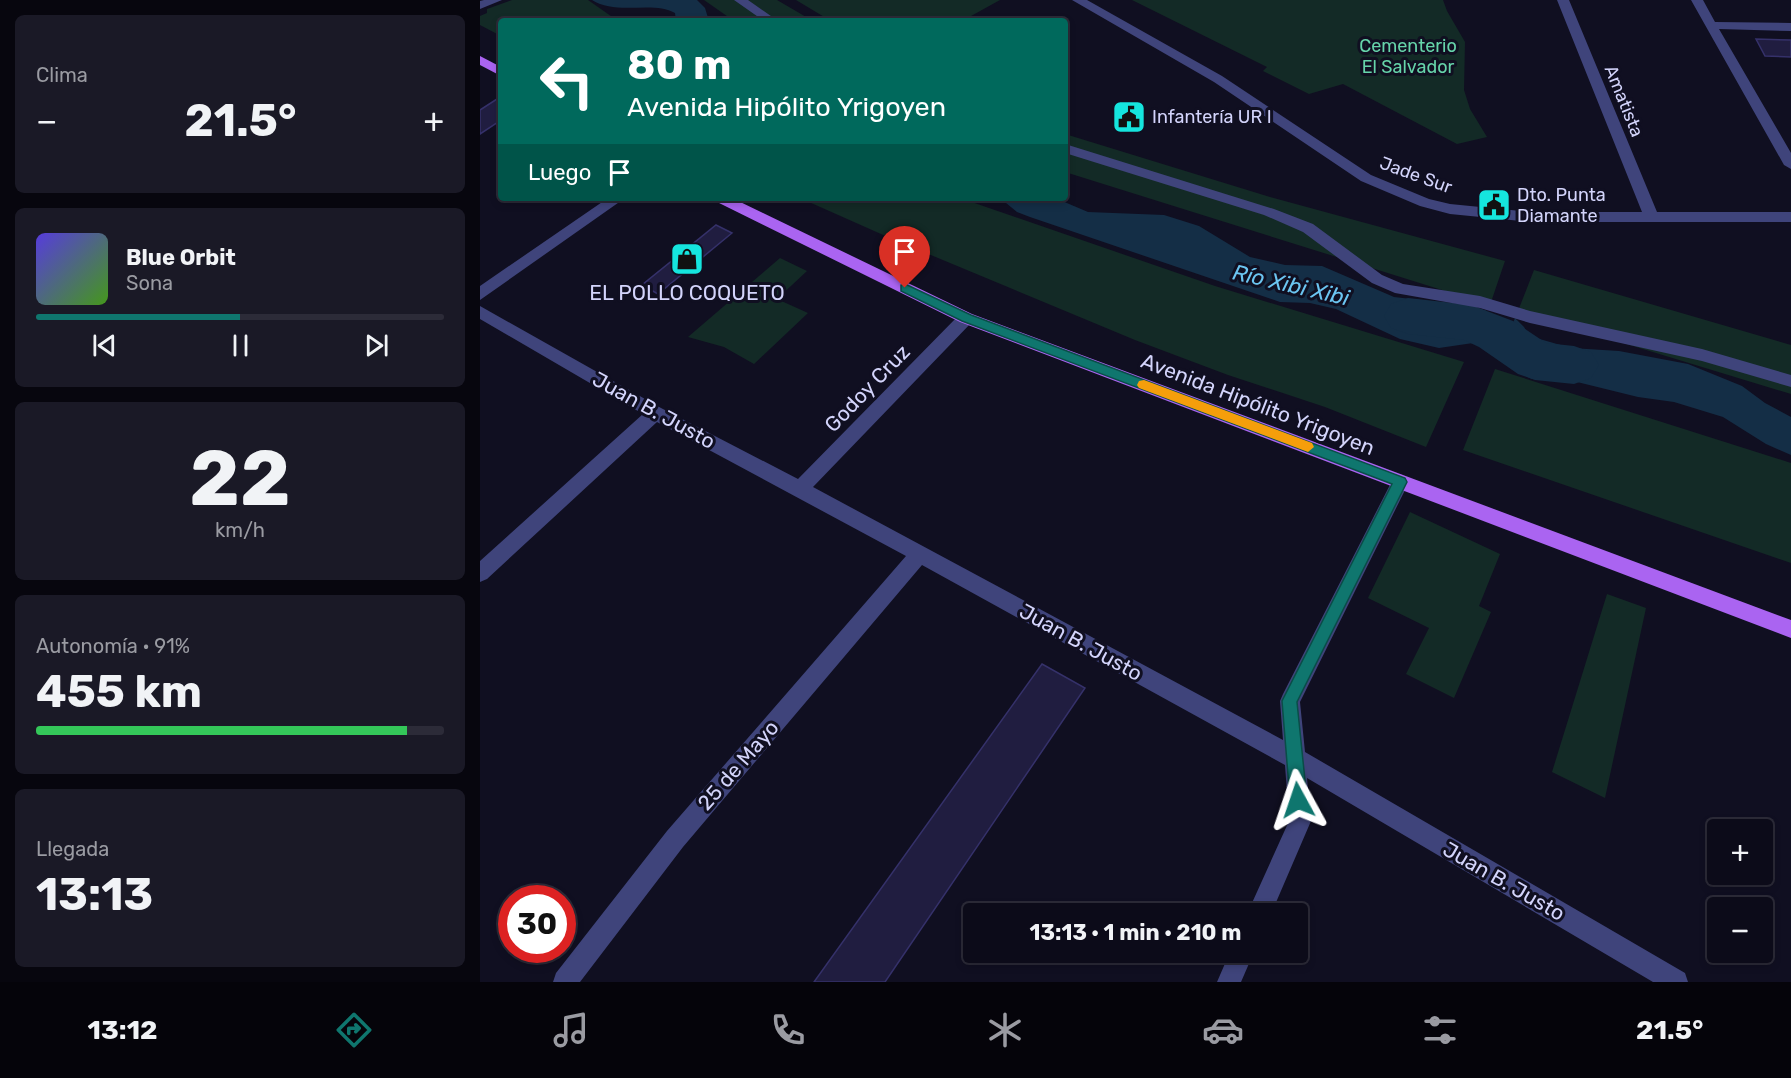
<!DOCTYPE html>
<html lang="es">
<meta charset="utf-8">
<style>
:root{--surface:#0c0b19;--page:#1a1926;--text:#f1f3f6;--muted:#9a9ba2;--line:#2c2b38;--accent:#0f766e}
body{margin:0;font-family:Rubik,sans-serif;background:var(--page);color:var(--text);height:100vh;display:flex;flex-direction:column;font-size:22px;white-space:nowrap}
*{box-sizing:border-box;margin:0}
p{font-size:20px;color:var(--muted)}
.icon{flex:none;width:33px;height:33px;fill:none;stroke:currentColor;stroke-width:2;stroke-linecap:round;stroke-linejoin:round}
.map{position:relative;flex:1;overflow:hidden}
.side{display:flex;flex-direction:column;gap:15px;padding:15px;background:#07060e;width:480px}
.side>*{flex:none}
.banner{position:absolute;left:18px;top:18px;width:570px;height:183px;border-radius:6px;box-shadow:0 3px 9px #0003,0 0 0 2px var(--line);background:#00695c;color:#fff;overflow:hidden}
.tools{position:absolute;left:1227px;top:819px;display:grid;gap:12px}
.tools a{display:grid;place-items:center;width:66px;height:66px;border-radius:6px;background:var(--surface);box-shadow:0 3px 9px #0003,0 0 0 2px var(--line);font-size:30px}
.speed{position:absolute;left:18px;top:885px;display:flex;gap:12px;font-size:30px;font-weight:700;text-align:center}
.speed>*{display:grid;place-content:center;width:78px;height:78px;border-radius:50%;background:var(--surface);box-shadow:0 3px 9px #0003,0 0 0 2px var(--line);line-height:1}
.speed .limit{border:9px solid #d22;background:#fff;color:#111}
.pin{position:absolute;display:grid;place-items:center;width:51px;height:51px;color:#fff;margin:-62px -26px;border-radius:50% 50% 50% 0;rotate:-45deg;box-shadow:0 0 6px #0007}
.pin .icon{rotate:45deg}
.me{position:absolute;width:66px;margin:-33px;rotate:355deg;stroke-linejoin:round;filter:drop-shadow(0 0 4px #0008)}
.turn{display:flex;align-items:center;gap:21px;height:126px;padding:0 30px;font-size:27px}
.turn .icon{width:78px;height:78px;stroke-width:2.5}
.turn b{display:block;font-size:42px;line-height:51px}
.then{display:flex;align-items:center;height:57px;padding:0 30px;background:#0003;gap:12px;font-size:22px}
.big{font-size:45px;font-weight:700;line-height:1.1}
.side .tile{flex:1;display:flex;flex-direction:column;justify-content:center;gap:9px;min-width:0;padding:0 21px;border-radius:9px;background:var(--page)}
.side .dial{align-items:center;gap:0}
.dial b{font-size:78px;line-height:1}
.song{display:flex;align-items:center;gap:18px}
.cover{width:72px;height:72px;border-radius:9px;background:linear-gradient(135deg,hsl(250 70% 55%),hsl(100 70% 35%))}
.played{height:6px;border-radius:3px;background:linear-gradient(90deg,var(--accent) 50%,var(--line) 50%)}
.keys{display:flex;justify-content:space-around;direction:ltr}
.heat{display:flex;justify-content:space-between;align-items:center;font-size:33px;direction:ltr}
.charge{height:9px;border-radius:4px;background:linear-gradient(90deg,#34c759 91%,var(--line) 0)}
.trip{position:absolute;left:483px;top:903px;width:345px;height:60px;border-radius:6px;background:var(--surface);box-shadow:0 3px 9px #0003,0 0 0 2px var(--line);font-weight:700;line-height:60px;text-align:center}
.tab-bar{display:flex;height:96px;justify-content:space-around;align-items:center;background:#05040a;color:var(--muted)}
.tab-bar .icon{width:42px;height:42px}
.tab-bar .active{color:var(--accent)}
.tab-bar b{font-size:27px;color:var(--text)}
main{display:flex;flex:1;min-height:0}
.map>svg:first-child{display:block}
.green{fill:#132a26}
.water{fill:#142e46}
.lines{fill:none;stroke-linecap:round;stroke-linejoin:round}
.river{fill:#142e46;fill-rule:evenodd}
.building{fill:#201d40;stroke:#35316a;stroke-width:1.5}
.minor{fill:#3f447b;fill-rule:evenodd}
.major{fill:#aa64f1;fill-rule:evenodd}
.route{fill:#0f766e;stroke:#0a4d48;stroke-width:1.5}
.slow{fill:#f59e0b}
.labels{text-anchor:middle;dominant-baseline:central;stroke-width:6;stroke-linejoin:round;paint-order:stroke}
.far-park-label{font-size:18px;fill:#66d4aa;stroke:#100f21}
.far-street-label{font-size:18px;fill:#d3d4fb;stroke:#100f21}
.far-poi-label{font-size:18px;fill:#d3d4fb;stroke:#100f21;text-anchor:start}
.poi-label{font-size:21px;fill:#d3d4fb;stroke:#100f21}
.street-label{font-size:21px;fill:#d3d4fb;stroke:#100f21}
.water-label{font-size:22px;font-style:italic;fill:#6bc5f1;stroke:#100f21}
</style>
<main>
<section class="side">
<div class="tile"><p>Clima</p>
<div class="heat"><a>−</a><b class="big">21.5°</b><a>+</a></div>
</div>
<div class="tile">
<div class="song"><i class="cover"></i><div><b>Blue Orbit</b><p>Sona</p></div></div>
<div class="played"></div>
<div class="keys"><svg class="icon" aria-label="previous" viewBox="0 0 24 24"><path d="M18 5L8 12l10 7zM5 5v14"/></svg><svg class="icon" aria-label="pause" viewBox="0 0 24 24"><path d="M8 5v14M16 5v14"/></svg><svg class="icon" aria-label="next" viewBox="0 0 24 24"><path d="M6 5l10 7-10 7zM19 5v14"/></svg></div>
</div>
<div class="tile dial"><b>22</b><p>km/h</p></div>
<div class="tile"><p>Autonomía · 91%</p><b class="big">455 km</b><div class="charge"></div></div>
<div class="tile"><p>Llegada</p><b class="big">13:13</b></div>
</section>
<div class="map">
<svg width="1311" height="982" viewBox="0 0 1311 982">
<rect width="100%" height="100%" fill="#100f21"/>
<path class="green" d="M32 0H108L138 21H21V36L0 25V16L7 13V9Z
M224 0H297L333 21H254Z
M316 0H520L482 21H351Z
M652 0H963L967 11 985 42 984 90 990 109 1007 137 977 144 863 84 829 94 783 71 787 67Z
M585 134 790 197 1025 261 1010 305 585 172Z
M320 198H480L735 286 984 362 946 447 845 407 748 375 655 340 410 238Z
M300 258 327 271 297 299 328 313 274 364 244 347 208 337Z
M1054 270 1311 345V394L1038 311Z
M1015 369 1311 463V563L983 450Z
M930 512 1020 554 999 606 1011 612 974 698 926 674 949 628 888 598Z
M1127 594 1166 608 1125 798 1072 772Z"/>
<path class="water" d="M112 0H217L225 8 229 21H196L195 13C173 0 137 16 112 0Z
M520 198H575L608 212 684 215 719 226 770 257 805 265 842 266 914 297 992 306 1007 311 993 343 959 348 920 339 856 309 830 303 800 302 550 217 537 212Z
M1035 318 1044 327 1049 336 1091 348 1139 351 1208 364 1262 386 1285 403 1311 417V455L1286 444 1243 417 1194 402 1158 397 1089 380 1076 381 1052 379 1039 373 1019 359Z"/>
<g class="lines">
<path class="river" d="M928 298 991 305 1033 321 1066 343 1094 346 1111 352 1119 365 1111 378 1094 384 1055 380 1038 374 999 347 984 340 928 334 911 328 904 316 911 304Z"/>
</g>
<path class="building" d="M1276 39 1311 40V57L1285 56Z
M17 99 21 102V120L0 134V110Z
M236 225 252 233 178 294 162 285Z
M562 664 605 688 405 982H334Z"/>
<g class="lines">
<path class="minor" d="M4 0H22L0 9V1Z
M254 0H268L298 21H284Z
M592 0H607L742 76 891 175 949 199 970 204 1051 212H1162L1077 0H1089L1177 212H1311V222H1051L970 214 940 206 881 181 734 82Z
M1211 0H1223L1235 22 1311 23V31L1239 29 1311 153V169L1304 165Z
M585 144 794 209 833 224 902 275 923 284 1000 296 1050 311 1222 349 1311 375V387L1222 361 1050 323 1000 308 915 293 892 283 823 232 784 215 585 153Z
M128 198H145L0 300V286Z
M0 306 181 408 318 479 480 314H492L494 318 492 322 333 487 803 740 800 701 803 694 914 477 920 474 926 477 929 482 820 702 825 752 1205 973 1208 982H1173L827 778 831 821 791 914H767L809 821 805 765 442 565 203 847 100 982H73L76 973 187 831 426 556 177 422 7 579 0 582V561L163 414 0 319Z
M750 952H774L761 982H737Z"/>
<path class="major" d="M0 56 21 67V76L0 65Z
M233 198H252L492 314 1311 620V638L480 322 235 201Z"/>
</g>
<path class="route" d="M425 284 491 315 925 478 927 482 817 702 827 800 824 806 818 808 812 806 810 800 802 701 912 484 482 321 421 291V285Z"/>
<path class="slow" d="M664 380 832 443 834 447 828 452 659 388 657 385 659 381Z"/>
<defs>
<symbol id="civic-square" viewBox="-11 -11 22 22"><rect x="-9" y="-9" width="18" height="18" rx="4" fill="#15e5de" stroke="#100f21"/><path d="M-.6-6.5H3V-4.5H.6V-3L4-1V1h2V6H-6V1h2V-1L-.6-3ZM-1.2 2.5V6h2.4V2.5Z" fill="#111"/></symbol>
<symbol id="shop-square" viewBox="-11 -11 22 22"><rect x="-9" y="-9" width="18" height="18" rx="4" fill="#15e5de" stroke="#100f21"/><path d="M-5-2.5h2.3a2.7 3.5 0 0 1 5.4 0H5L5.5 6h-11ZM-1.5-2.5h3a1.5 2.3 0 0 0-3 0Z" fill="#111"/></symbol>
</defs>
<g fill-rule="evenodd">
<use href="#civic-square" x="630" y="98" width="38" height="38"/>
<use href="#civic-square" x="995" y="186" width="38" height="38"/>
<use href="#shop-square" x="188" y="240" width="38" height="38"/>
</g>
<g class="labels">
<g class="far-park-label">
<text x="928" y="46">Cementerio<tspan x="928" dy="21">El Salvador</tspan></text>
</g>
<g class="far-street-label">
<text transform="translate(1144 101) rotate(68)">Amatista</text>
<text transform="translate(936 175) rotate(20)">Jade Sur</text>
</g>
<g class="far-poi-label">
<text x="672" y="117">Infantería UR I</text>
<text x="1037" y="195">Dto. Punta<tspan x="1037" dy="21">Diamante</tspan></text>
</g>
<g class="poi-label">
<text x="207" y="292">EL POLLO COQUETO</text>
</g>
<g class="street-label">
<text transform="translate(387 388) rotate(-46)">Godoy Cruz</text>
<text transform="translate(778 404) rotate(21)">Avenida Hipólito Yrigoyen</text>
<text transform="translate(174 410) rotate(29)">Juan B. Justo</text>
<text transform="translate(601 642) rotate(29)">Juan B. Justo</text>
<text transform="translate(258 765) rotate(-49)">25 de Mayo</text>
<text transform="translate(1024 881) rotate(30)">Juan B. Justo</text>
</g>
<g class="water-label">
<text transform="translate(811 285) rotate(13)">Río Xibi Xibi</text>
</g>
</g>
</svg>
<div class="tools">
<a>+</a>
<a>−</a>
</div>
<div class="speed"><div class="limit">30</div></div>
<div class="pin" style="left:425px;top:288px;background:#d93025"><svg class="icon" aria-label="arrive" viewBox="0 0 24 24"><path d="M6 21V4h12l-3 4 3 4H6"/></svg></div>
<svg class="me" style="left:818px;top:800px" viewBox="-20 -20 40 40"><path d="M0-17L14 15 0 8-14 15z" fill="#0f766e" stroke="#fff" stroke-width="4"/></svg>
<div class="trip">13:13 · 1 min · 210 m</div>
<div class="banner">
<div class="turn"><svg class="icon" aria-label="left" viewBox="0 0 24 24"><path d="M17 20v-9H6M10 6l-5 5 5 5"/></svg><div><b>80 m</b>Avenida Hipólito Yrigoyen</div></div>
<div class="then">Luego<svg class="icon" aria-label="arrive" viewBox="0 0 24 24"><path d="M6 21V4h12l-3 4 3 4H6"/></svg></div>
</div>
</div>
</main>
<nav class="tab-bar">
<b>13:12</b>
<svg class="icon active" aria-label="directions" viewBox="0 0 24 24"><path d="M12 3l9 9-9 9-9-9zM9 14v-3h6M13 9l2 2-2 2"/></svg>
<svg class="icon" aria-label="music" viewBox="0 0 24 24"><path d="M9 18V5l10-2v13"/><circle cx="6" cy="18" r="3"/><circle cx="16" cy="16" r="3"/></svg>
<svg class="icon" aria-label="phone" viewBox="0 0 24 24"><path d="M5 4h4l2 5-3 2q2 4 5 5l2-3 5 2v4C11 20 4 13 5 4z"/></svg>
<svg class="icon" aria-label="climate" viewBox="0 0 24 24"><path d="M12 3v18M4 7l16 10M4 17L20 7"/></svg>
<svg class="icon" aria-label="car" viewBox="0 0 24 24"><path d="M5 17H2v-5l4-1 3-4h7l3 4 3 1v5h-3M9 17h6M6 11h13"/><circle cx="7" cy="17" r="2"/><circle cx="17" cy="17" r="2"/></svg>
<svg class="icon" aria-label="filters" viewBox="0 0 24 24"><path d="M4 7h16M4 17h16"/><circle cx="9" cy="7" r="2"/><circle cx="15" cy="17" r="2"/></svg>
<b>21.5°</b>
</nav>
